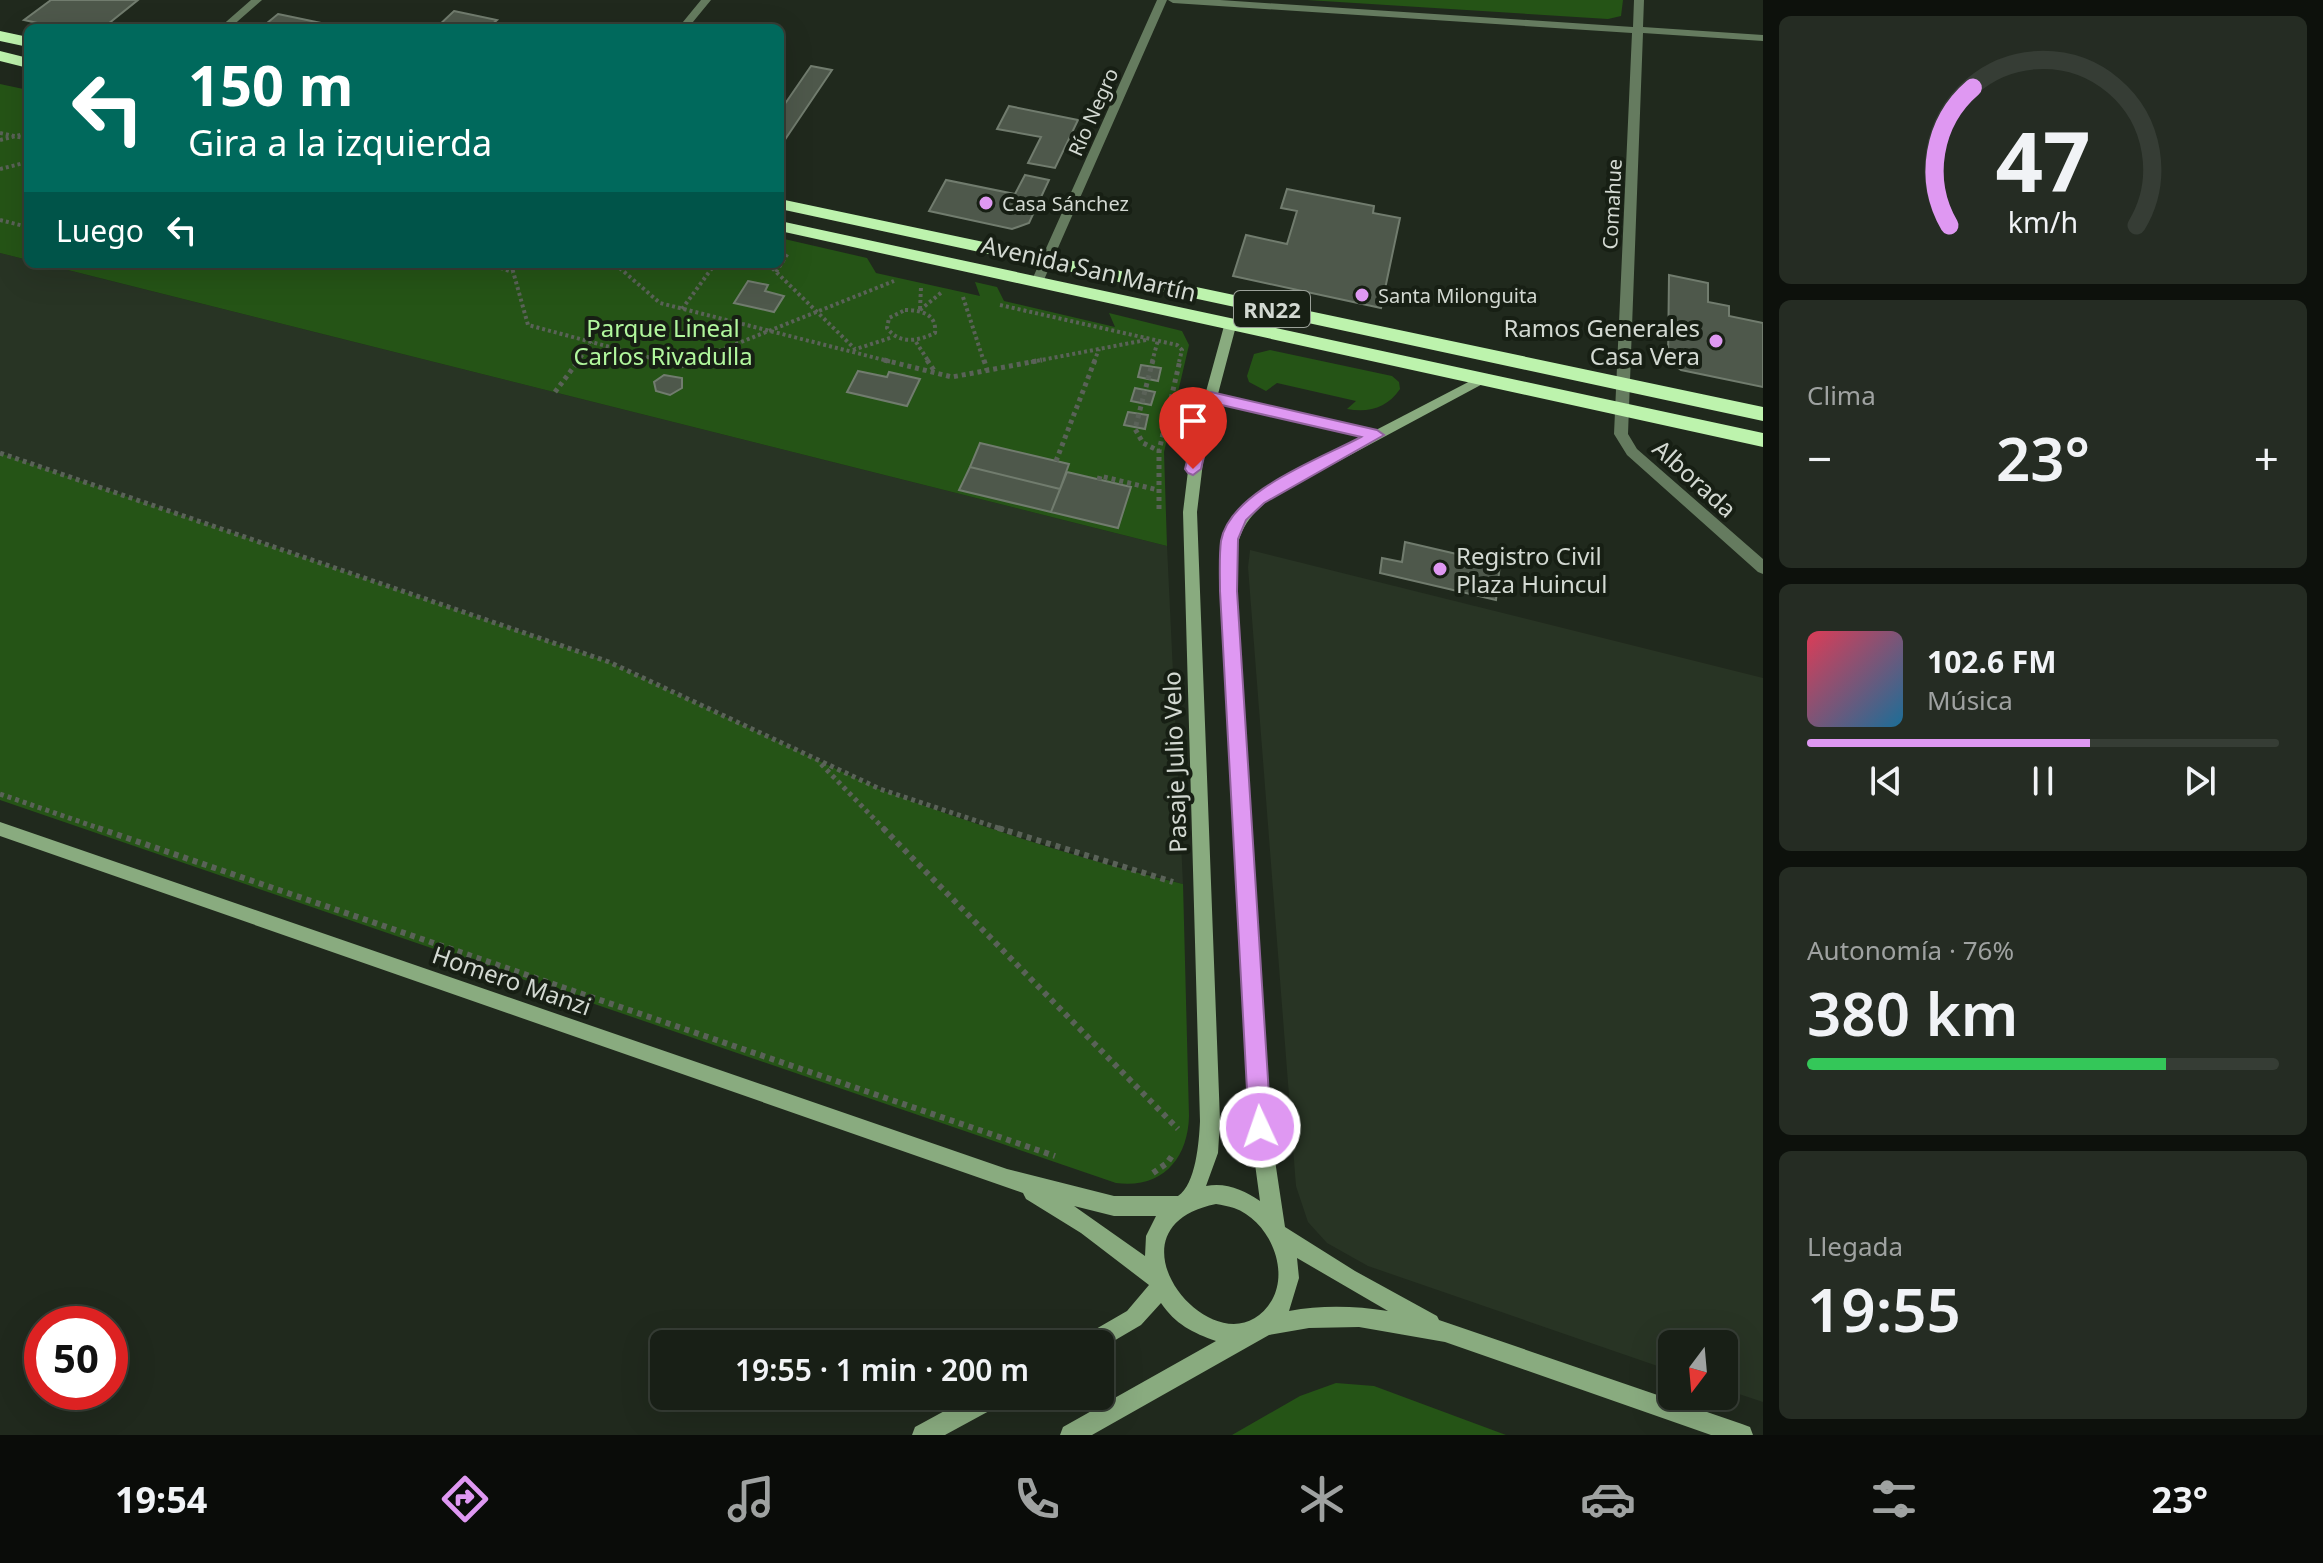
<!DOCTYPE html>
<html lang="es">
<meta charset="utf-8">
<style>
:root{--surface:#181f16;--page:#252c23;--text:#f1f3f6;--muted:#9fa2a1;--line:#363d35;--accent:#df98f2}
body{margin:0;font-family:"Noto Sans",sans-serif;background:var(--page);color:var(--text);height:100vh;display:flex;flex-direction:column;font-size:30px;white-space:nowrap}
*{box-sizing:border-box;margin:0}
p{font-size:26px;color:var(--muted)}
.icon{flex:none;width:44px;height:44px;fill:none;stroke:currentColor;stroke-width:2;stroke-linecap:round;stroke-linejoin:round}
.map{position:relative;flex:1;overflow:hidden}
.details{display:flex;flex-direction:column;gap:16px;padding:16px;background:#0d110c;width:560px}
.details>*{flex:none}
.top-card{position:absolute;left:24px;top:24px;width:760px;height:244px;border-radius:12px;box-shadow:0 8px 32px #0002,0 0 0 2px var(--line);background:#00695c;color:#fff;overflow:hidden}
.needle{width:52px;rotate:196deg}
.fabs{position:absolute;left:1658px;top:1330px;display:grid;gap:16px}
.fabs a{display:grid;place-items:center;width:80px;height:80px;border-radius:12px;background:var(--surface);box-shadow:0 8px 32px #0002,0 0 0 2px var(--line);font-size:40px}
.speed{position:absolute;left:24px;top:1306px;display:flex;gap:16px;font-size:40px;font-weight:700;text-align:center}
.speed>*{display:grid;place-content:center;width:104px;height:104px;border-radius:50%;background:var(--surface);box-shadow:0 8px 32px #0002,0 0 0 2px var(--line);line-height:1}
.speed .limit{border:12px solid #d22;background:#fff;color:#111}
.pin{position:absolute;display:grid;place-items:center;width:68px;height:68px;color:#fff;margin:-82px -34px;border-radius:50% 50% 50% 0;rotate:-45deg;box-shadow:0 0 8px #0007}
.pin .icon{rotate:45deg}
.me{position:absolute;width:88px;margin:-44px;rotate:357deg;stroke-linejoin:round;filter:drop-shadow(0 0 6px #0008)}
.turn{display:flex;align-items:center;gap:28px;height:168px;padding:0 32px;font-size:36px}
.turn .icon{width:104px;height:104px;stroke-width:2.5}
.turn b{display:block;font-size:56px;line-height:68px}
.then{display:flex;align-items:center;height:76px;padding:0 32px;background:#0003;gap:16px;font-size:30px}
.big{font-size:60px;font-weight:600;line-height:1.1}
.details .widget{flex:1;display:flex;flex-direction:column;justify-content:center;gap:12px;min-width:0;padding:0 28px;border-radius:12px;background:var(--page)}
.details .dial{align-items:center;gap:0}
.dial svg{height:208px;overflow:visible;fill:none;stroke:var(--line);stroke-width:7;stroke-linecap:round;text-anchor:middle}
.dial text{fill:var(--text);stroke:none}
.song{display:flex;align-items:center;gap:24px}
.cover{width:96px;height:96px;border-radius:12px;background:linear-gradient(135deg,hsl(350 70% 55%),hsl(200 70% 35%))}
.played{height:8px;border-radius:4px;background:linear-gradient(90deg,var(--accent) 60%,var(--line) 60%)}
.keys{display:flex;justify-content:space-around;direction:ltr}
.heat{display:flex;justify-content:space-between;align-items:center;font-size:44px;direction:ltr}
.charge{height:12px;border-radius:6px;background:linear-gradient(90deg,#34c759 76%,var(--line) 0)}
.trip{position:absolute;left:650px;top:1330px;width:464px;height:80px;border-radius:12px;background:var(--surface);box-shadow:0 8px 32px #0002,0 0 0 2px var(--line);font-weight:600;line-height:80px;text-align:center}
.dock{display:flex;height:128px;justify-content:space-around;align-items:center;background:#0a0c09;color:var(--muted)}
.dock .icon{width:56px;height:56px}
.dock .current{color:var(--accent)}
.dock b{font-size:36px;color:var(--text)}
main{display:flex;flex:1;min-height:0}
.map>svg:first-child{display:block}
.built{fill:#283424}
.green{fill:#255416;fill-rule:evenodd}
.building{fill:#4e584b;stroke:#717c6e;stroke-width:2}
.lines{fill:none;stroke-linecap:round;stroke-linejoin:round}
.path-far2{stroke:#5a6258;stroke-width:4;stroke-dasharray:3 3;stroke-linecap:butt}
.path-far1{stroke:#5a6258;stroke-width:5;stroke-dasharray:4 4;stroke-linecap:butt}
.path{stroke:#5a6258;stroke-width:6;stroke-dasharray:5 5;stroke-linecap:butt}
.street{fill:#657b5f;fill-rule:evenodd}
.secondary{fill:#89ab7f;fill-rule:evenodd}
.highway{fill:#bdf3ad;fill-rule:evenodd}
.route{fill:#df98f2;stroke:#91639d;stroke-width:2}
.poi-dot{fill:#df98f2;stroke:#171f14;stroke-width:3}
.labels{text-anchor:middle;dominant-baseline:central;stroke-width:8;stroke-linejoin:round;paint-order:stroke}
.far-street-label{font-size:20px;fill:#d3d9d2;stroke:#171f14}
.far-poi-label{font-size:20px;fill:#d3d9d2;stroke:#171f14;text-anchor:start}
.shield{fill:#171f14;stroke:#9ba199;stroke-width:2}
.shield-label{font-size:22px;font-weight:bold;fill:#d3d9d2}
.street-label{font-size:24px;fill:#d3d9d2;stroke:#171f14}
.park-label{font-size:24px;fill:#b1f79d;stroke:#171f14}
.poi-label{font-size:24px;fill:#d3d9d2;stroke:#171f14;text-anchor:end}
</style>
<main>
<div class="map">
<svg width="1763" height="1435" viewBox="0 0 1763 1435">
<rect width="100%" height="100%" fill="#20291d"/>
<path class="built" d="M0 253 28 260V264H44L1167 546 1183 884 1007 833 909 800 880 789 609 662 0 453Z
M1250 550 1763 678V1402L1724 1389V1344H1672V1371L1368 1266 1327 1243 1308 1222 1296 1186 1248 567Z"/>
<path class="green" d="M1307 0H1623L1621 16 1608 19Z
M0 84 28 90V260L0 253Z
M780 238 867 258 876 273 980 296 975 282 997 287 1004 301 1115 327 1109 313 1182 331 1189 345 1164 452 1167 546 44 264H780ZM748 281 768 285 765 291 784 296 774 312 734 303ZM858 371 887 377 890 372 920 379 907 406 847 392ZM980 443 1069 464 1067 472 1131 487 1118 528 960 490Z
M1270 350 1392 376 1399 382 1400 389C1387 408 1369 413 1347 409L1356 401 1277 383 1266 391 1249 382 1247 376 1254 354Z
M0 453 609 662 879 789C978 826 1080 859 1183 884L1189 1116C1188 1159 1162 1189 1116 1183L0 800Z
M1336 1383 1374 1386 1506 1435H1232L1300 1396Z"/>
<path class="building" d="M51 0H138L103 28H60L24 20Z
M454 11 497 20 488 28H436Z
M278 14 331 25 327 28H261Z
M811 66 832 70 780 147V111Z
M1009 106 1078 120 1055 168 1028 163 1041 137 997 129Z
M1025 175 1049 180 1029 223 1012 229 929 211 946 180 1015 194Z
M1287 189 1374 206 1373 213 1400 218 1381 308 1233 276 1246 235 1287 244 1297 211 1281 208Z
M1669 275 1708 283V302L1729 306V316L1763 323V387L1681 370 1668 360Z
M748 281 768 285 765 291 784 296 774 312 734 303Z
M1141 365 1161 368 1158 381 1138 377Z
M858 371 887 377 889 372 920 379 907 406 847 392Z
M664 375 682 378V388L670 395 656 391 654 382Z
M1135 388 1155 392 1151 405 1131 401Z
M1128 412 1148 415 1145 429 1124 425Z
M980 443 1069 464 1060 489 970 467Z
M970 467 1060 489 1051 512 959 490Z
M1067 472 1131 487 1118 528 1051 512Z
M1405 542 1500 564 1496 600 1380 573 1382 558 1402 562Z"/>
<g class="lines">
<path class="path-far2" d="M0 133 28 139
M0 140 28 133
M0 169 28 162
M0 220 28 227
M489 264 512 272
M511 264 528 325 666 362
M615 264 660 303 892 362
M768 264 855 349
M776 272 788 253
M963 297 984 362
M1000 305 1177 345 1182 350 1179 362
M682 309 715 264
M920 309 921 287
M905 310C921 310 937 314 935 333 918 341 900 345 887 328L889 318Z
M920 310 942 292
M916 342 929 362
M853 350 893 337
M577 362 592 342
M691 362 894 281
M1031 362 1146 340
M1094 362 1099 349
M1152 362 1158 340"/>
<path class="path-far1" d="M658 360 681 366 696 360
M884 360 952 377 1042 360
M927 360 935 372
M984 360 987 370
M1153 360 1135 429 1143 443 1159 451
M555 392 579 360
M0 453 609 662 880 789 1004 830
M1056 461 1095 360
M1099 480 1100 476 1158 490
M1159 509V451L1180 360
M821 764 885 830
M0 794 104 830"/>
<path class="path" d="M98 828 1055 1156
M883 828 1178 1129
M998 828 1173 882
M1153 1173 1167 1163 1174 1153"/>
<path class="street" d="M251 0H262L230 28H219Z
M701 0H711L688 28H678Z
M1157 0H1167L1043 282 1041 285H1033L1031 282Z
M1168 0H1220L1633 27 1634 0H1644L1643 27 1763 35V41L1643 33 1628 434 1637 449 1763 559V574L1758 572 1627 455 1614 434 1632 33 1173 3Z"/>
<path class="secondary" d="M1230 322 1236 326 1218 394 1376 430 1478 377 1483 376 1490 380 1274 496C1236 524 1234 546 1235 591L1270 1127 1285 1227 1355 1271 1437 1316 1439 1320 1742 1424 1750 1427 1753 1435H1711L1445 1342 1359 1327 1309 1328 1269 1335 1092 1435H1060L1063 1427 1216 1341C1193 1333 1175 1324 1161 1303L1141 1325 1100 1349V1344H1078L1082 1337 1127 1311 1149 1285 1081 1233 1026 1199 1023 1193 0 836V822L1007 1169 1114 1196H1178C1196 1184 1199 1142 1200 1121L1183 512 1191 446 1224 326ZM1216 403 1363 437 1264 488C1224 518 1219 543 1221 591L1250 1127 1260 1201C1244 1190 1226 1182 1206 1186L1218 1153 1220 1121 1197 512 1205 446ZM1216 1204C1222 1205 1228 1206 1234 1208 1268 1220 1290 1268 1272 1300 1223 1382 1092 1229 1216 1204ZM1074 1206 1114 1216H1156L1146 1236 1145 1256ZM1297 1258 1388 1311C1355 1306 1322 1305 1289 1311L1299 1278Z
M972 1396H1005L1002 1404 945 1435H912L915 1427Z"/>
<path class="highway" d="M0 31 28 37V47L0 41Z
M0 51 28 58V68L0 61Z
M780 199 1763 407V421L780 209Z
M780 221 1763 433V447L780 231Z"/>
</g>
<path class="route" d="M1211 392 1377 430 1384 435 1264 503 1246 520 1238 539 1237 591 1271 1127 1267 1135 1260 1138 1252 1135 1249 1127 1220 591C1220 575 1219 557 1221 541 1230 491 1320 459 1361 437L1217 404 1201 469 1193 475 1188 473 1185 469 1203 397Z"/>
<g class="poi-dot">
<circle cx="986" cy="203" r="8"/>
<circle cx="1362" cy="295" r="8"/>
<circle cx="1716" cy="341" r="8"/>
<circle cx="1440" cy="569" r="8"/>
</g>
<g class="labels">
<g class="far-street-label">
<text transform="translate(1093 112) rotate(-66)">Río Negro</text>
<text transform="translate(1612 204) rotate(-87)">Comahue</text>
</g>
<g class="far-poi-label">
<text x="1002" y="203">Casa Sánchez</text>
<text x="1378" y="295">Santa Milonguita</text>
</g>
<rect class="shield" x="1234" y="291" width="76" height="36" rx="6"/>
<g class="shield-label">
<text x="1272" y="309">RN22</text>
</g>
<g class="street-label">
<text transform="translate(1089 268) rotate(13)">Avenida San Martín</text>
<text transform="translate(1695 478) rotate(42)">Alborada</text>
<text transform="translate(1174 762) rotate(-92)">Pasaje Julio Velo</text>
<text transform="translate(512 980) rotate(19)">Homero Manzi</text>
</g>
<g class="park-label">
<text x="663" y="327">Parque Lineal<tspan x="663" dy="28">Carlos Rivadulla</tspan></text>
</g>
<g class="poi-label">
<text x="1700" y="327">Ramos Generales<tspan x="1700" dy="28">Casa Vera</tspan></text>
<text x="1456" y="555" text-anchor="start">Registro Civil<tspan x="1456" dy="28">Plaza Huincul</tspan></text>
</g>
</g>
</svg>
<div class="fabs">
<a><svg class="needle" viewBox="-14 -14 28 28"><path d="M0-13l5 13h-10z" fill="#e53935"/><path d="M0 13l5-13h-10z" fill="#9fa2a1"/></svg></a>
</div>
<div class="speed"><div class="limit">50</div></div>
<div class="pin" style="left:1193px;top:469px;background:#d93025"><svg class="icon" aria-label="arrive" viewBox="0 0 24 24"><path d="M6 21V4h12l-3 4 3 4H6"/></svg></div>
<svg class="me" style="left:1260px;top:1127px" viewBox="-20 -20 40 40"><circle r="17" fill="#df98f2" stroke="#fff" stroke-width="3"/><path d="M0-11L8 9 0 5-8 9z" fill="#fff"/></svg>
<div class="trip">19:55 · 1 min · 200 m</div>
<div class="top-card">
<div class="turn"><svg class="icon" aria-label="left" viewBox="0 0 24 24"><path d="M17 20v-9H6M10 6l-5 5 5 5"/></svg><div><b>150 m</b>Gira a la izquierda</div></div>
<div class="then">Luego<svg class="icon" aria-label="left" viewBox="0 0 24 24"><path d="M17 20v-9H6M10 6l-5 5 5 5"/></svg></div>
</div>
</div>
<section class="details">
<div class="widget dial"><svg viewBox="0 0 100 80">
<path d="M14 69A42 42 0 1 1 86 69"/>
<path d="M14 69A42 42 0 0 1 23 16" stroke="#df98f2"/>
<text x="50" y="56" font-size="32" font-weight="700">47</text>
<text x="50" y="72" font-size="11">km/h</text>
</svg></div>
<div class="widget"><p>Clima</p>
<div class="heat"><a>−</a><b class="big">23°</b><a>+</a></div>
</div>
<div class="widget">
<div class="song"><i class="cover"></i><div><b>102.6 FM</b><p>Música</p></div></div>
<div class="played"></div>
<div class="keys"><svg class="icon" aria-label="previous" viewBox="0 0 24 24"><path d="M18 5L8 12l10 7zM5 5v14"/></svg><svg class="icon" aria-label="pause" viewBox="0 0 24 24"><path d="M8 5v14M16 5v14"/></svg><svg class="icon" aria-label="next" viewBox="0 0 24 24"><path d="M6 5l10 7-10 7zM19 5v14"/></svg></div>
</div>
<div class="widget"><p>Autonomía · 76%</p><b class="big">380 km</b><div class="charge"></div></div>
<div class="widget"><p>Llegada</p><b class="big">19:55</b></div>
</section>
</main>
<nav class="dock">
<b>19:54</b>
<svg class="icon current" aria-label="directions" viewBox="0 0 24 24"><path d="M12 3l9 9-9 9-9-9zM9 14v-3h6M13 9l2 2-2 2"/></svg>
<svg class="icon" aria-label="music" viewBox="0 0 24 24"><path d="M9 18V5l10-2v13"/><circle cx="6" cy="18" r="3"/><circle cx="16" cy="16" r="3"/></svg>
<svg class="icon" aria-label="phone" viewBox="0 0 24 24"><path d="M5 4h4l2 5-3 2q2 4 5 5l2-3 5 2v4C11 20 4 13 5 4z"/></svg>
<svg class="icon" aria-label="climate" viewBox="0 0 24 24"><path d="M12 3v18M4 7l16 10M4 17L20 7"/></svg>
<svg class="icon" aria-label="car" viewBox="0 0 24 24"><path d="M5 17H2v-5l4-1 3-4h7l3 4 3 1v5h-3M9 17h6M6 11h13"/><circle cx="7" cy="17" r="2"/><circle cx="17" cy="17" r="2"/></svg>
<svg class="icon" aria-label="filters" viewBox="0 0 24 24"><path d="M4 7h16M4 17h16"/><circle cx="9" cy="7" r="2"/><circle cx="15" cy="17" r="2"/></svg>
<b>23°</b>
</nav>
